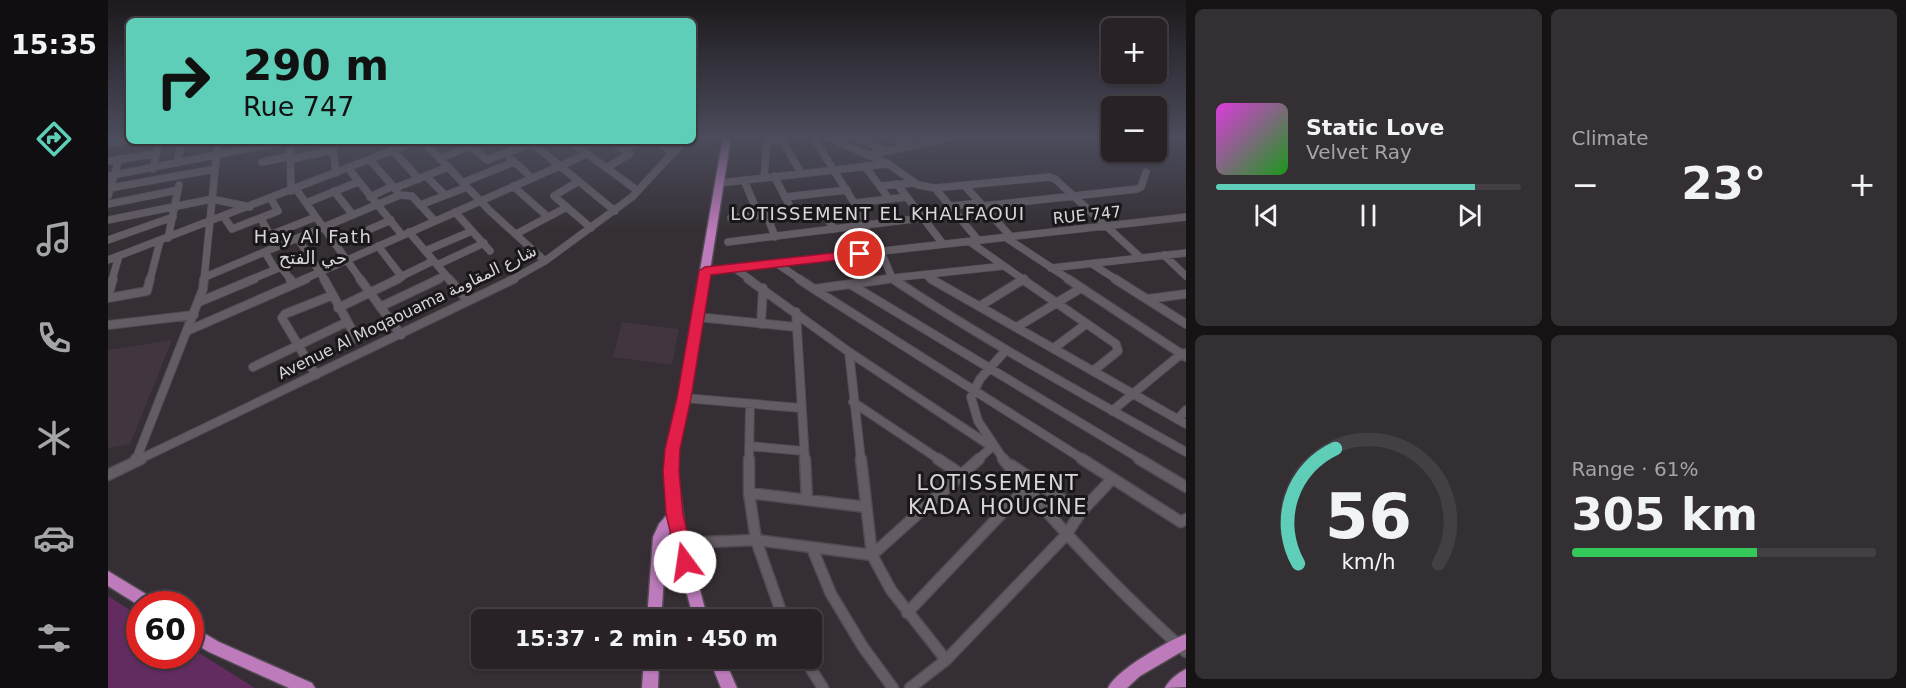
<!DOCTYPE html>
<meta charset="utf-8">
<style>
:root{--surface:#282227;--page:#342f33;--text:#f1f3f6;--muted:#a5a4a7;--line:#443f44;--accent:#5eceb8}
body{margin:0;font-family:"DejaVu Sans","Noto Sans Arabic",sans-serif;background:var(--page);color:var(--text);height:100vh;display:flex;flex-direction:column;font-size:22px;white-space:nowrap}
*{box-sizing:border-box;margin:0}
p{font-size:20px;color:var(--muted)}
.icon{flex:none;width:33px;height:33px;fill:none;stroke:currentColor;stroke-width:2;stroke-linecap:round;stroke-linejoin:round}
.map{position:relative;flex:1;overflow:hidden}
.drawer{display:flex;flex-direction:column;gap:9px;padding:9px;background:#161315;width:720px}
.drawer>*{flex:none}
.hud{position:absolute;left:18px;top:18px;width:570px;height:126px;border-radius:9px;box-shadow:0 2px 4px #0004,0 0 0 2px var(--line);background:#5eceb8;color:#111;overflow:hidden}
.controls{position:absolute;left:993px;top:18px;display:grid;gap:12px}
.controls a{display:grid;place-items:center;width:66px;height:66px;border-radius:9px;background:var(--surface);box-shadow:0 2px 4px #0004,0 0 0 2px var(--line);font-size:30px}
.speed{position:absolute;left:18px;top:591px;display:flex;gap:12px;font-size:30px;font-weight:700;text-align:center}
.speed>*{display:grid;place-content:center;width:78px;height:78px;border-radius:50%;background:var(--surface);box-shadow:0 2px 4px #0004,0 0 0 2px var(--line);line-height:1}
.speed .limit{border:9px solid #d22;background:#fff;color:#111}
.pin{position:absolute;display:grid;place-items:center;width:51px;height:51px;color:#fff;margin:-26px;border:3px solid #fff;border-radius:50%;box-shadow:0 2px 6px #0007}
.me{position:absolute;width:66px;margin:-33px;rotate:346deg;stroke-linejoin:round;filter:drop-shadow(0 0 4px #0008)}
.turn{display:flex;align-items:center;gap:21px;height:126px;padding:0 18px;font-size:27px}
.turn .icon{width:78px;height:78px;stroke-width:2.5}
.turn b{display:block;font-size:42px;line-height:51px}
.big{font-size:45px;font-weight:800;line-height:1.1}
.drawer .widget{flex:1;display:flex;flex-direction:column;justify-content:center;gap:9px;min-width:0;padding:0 21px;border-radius:9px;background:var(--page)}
.drawer .dial{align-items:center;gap:0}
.dial svg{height:156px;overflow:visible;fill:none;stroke:var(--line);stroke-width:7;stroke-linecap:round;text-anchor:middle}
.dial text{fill:var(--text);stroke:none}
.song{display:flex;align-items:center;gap:18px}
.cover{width:72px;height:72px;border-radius:9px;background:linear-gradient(135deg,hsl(300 70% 55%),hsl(120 70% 35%))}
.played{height:6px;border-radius:3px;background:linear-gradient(90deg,var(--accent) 85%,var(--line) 85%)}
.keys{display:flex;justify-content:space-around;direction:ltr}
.heat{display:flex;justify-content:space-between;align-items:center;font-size:33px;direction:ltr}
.charge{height:9px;border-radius:4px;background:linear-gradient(90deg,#34c759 61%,var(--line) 0)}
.drawer .tiles{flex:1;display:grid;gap:9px;grid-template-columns:repeat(2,1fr)}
.trip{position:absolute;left:363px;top:609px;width:351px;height:60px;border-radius:9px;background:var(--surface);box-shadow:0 2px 4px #0004,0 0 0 2px var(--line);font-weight:800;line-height:60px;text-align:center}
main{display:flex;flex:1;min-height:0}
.tab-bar{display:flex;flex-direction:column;width:108px;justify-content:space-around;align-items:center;background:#100e10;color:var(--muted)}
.tab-bar .icon{width:42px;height:42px}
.tab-bar .active{color:var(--accent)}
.tab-bar b{font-size:27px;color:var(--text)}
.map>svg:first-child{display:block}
.built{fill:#413540}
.green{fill:#622c61}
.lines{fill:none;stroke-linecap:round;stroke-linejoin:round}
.minor-far2-casing{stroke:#514b51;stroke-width:8}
.minor-far1-casing{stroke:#514b51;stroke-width:10}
.minor-casing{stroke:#514b51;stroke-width:13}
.major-casing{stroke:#514b51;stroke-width:3}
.minor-far2{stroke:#645c64;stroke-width:7}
.minor-far1{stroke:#645c64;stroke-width:8}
.minor{stroke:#645c64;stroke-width:10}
.major{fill:#bd7bbb;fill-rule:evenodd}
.route{fill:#e11d48;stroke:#92132f;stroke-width:1.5}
.labels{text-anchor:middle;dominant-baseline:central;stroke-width:6;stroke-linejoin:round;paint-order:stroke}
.street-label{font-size:16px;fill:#dad5d9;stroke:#1a171a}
.neighbourhood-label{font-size:18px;letter-spacing:1.5px;fill:#dad5d9;stroke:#1a171a}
.near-neighbourhood-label{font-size:21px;letter-spacing:1.5px;fill:#dad5d9;stroke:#1a171a}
</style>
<main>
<nav class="tab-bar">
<b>15:35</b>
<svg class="icon active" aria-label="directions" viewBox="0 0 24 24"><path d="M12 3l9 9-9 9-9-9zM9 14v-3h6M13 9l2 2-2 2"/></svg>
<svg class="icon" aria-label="music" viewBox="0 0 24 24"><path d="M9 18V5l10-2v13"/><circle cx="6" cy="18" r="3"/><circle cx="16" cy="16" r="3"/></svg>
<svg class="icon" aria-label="phone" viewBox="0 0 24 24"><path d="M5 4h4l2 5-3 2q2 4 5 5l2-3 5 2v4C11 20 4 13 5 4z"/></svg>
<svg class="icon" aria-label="climate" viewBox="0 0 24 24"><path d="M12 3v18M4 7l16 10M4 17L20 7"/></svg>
<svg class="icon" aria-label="car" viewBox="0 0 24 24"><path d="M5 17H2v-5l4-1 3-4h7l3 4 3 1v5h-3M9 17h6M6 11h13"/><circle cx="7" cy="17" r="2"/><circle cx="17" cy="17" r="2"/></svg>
<svg class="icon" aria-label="filters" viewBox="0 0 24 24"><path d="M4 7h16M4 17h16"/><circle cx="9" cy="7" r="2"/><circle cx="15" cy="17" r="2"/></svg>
</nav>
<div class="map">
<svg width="1078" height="688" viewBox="0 0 1078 688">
<rect width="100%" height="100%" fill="#352e34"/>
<path class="built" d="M514 322 571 329 564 365 505 357Z
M64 340 22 444 0 448V350Z"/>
<path class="green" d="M0 596 31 616 32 656H82L83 648 147 688H0Z"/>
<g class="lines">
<defs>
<path id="minor-far2" d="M705 137 760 225
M719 137 779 163 810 185 827 188 870 240
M748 137 779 151
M781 137 801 145
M182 141 183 191
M224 141 228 173
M315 141 382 211 437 261
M356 141 379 160 429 141
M462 141 530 191
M548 141 565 153
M659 141 674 140 693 173
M0 143 21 140
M424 143 507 211
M471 148 488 141
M516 149 535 141
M284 150 311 179
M761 155 845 137
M332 158 377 141
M402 158 424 178
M184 159 225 150
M262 160 289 191
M0 161 48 154
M154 162 184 156
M69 163 74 141
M757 166 781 199
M240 168 294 235
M498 168 522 154 503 141
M45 169 51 141
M0 176 180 141
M318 176 337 195
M666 176 685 212
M656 178 659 137
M636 180 651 216
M471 181 446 196 483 228
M356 182 406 162
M612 183 779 164
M789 184 835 244
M405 186 440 217
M772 186 806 183
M857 186 903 237
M2 188 107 169
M287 188 340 167
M827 188 941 177 947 179 1033 258
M188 189 253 280
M226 191 245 215
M0 196 11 159
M262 197 285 186
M677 197 739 190
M198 203 250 182
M747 203 799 197
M0 204 70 190
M312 205 359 187
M842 206 872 203
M875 206 1029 189 1033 187 1038 172
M347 212 382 251
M659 215 667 237
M116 217 124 229 170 211 163 199
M623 218 709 209 713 210 726 229
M153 219 169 247
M0 220 104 199 142 207
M301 232 342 280
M408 234 459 207
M162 235 208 217
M897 237 962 280
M60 238 71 185
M190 239 217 280
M0 240 65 217
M620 242 814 218
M862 242 916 280
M228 244 283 220
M270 246 294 277
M317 251 364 231
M157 252 167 269
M1056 255 1078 276
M0 260 309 141
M668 263 693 280
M984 264 1009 280
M329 265 376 243
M626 268 643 280
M943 268 1078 253
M597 271 1078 217
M819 276 826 280
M97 277 292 195 304 196 326 220
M4 280 11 256
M42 280 52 241
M96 280 110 141
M142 280 173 267 183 280
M194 280 479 154
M286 280 325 261
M328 280 338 275
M403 280 437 261 524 197 576 141
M769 280 784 278 773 251
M787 280 784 278 896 266"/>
<path id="minor-far1" d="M182 279 185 283
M216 279 249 339
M252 279 293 335
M341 279 360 301
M640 279 741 352 884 447 869 460
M691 279 706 289 780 279
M785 279C879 342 979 396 1078 452
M823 279 1078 424
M914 279 1008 344 1010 351 985 371
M960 279 1078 357
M1007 279 1078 324
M742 284 1034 460
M706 289 976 460
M0 296 5 279
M0 298 39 291 42 279
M1040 299 1078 294
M91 302 146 279
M872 306 916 279
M272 307 331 279
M230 308 290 279
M688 312 697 460
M589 317 688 327
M653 324 655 288
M0 325 86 315
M909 327 973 288
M79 331 198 279
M946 348 978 324
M741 352 753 460
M145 367 239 322
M208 375 174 318 177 314 225 295
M576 398 693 408
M745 402 832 460
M1004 411 1073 354 1078 353
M1070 419 1078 410
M641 446 696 451
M28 460 95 289 96 279
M30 460 406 279
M641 460 642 404
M896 460 870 421 863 397 872 379 898 350"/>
<path id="minor" d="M641 459V493L648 540 676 620
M697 459 699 500
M753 459 764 555 783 590 838 660
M830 459 854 475
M895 459C950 529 1012 592 1078 652
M974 459 1073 522 1078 519
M1031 459 1078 487
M27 462 28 459
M0 475 33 459
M641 493 758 507
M973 512 1004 479
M572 543 648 540 764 555 871 459
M704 548 723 594 755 647 785 688
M799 613 918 488
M696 658 715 688
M802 688 838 660 958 535 973 512 903 465"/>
<path id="major" d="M615 137H623L582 398 570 449 569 471 579 542 600 620H586L565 542 564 529 559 537 553 620H539L545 537 551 524 562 511 557 471 558 449 570 398Z
M0 571 46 599 48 604H32V606L0 586Z
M82 625 111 642 204 683 207 688H181L101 652 82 641Z
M1078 634V649L1032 676 1019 688H1000C1008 670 1060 641 1078 634Z
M536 658H551L550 688H534Z
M601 658H616L629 688H613Z
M1078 669V687L1057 688C1061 680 1070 673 1078 669Z"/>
</defs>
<use href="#minor-far2" class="minor-far2-casing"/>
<use href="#minor-far1" class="minor-far1-casing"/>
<use href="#minor" class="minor-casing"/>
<use href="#major" class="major-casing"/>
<use href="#minor-far2" class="minor-far2"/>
<use href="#minor-far1" class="minor-far1"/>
<use href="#minor" class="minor"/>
<use href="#major" class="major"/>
</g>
<linearGradient id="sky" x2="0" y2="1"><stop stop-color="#1d191d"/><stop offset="0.59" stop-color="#4b4c5c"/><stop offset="1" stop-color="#4b4c5c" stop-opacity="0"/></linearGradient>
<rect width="1078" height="233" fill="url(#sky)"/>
<path class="route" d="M752 250 758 254 756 257 603 275 583 398 572 449 571 471 575 514 586 562 583 569 577 571 571 569 558 514 555 471 557 449 569 398 591 271 597 267Z"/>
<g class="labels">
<g class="street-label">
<text transform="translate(979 215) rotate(-6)">RUE 747</text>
<text transform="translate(299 312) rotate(-26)">Avenue Al Moqaouama شارع المقاومة</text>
</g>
<g class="neighbourhood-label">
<text x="770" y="213">LOTISSEMENT EL KHALFAOUI</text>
<text x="205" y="236">Hay Al Fath<tspan x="205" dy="21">حي الفتح</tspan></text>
</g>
<g class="near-neighbourhood-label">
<text x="890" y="483">LOTISSEMENT<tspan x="890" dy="24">KADA HOUCINE</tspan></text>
</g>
</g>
</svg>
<div class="controls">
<a>+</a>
<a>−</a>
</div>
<div class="speed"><div class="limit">60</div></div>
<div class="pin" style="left:752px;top:254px;background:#d93025"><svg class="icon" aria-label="arrive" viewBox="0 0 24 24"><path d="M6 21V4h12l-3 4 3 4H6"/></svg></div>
<svg class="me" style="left:577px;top:562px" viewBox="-20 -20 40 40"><circle r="19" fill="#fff"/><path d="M0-13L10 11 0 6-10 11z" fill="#e11d48"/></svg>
<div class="trip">15:37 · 2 min · 450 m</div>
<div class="hud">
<div class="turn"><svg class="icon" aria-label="right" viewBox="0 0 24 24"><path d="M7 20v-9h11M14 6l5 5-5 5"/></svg><div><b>290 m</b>Rue 747</div></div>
</div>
</div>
<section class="drawer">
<div class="tiles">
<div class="widget">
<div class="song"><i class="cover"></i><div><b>Static Love</b><p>Velvet Ray</p></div></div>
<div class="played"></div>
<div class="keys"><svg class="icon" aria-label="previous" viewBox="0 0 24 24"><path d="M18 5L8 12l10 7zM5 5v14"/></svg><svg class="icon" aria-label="pause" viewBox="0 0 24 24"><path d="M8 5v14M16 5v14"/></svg><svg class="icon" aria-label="next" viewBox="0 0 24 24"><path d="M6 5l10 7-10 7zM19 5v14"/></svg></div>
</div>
<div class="widget"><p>Climate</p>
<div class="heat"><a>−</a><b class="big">23°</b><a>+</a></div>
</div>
<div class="widget dial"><svg viewBox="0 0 100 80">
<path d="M14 69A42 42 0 1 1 86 69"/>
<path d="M14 69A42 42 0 0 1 33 10" stroke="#5eceb8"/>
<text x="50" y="56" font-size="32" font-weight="700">56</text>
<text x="50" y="72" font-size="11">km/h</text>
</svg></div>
<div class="widget"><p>Range · 61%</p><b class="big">305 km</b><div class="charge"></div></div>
</div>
</section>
</main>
